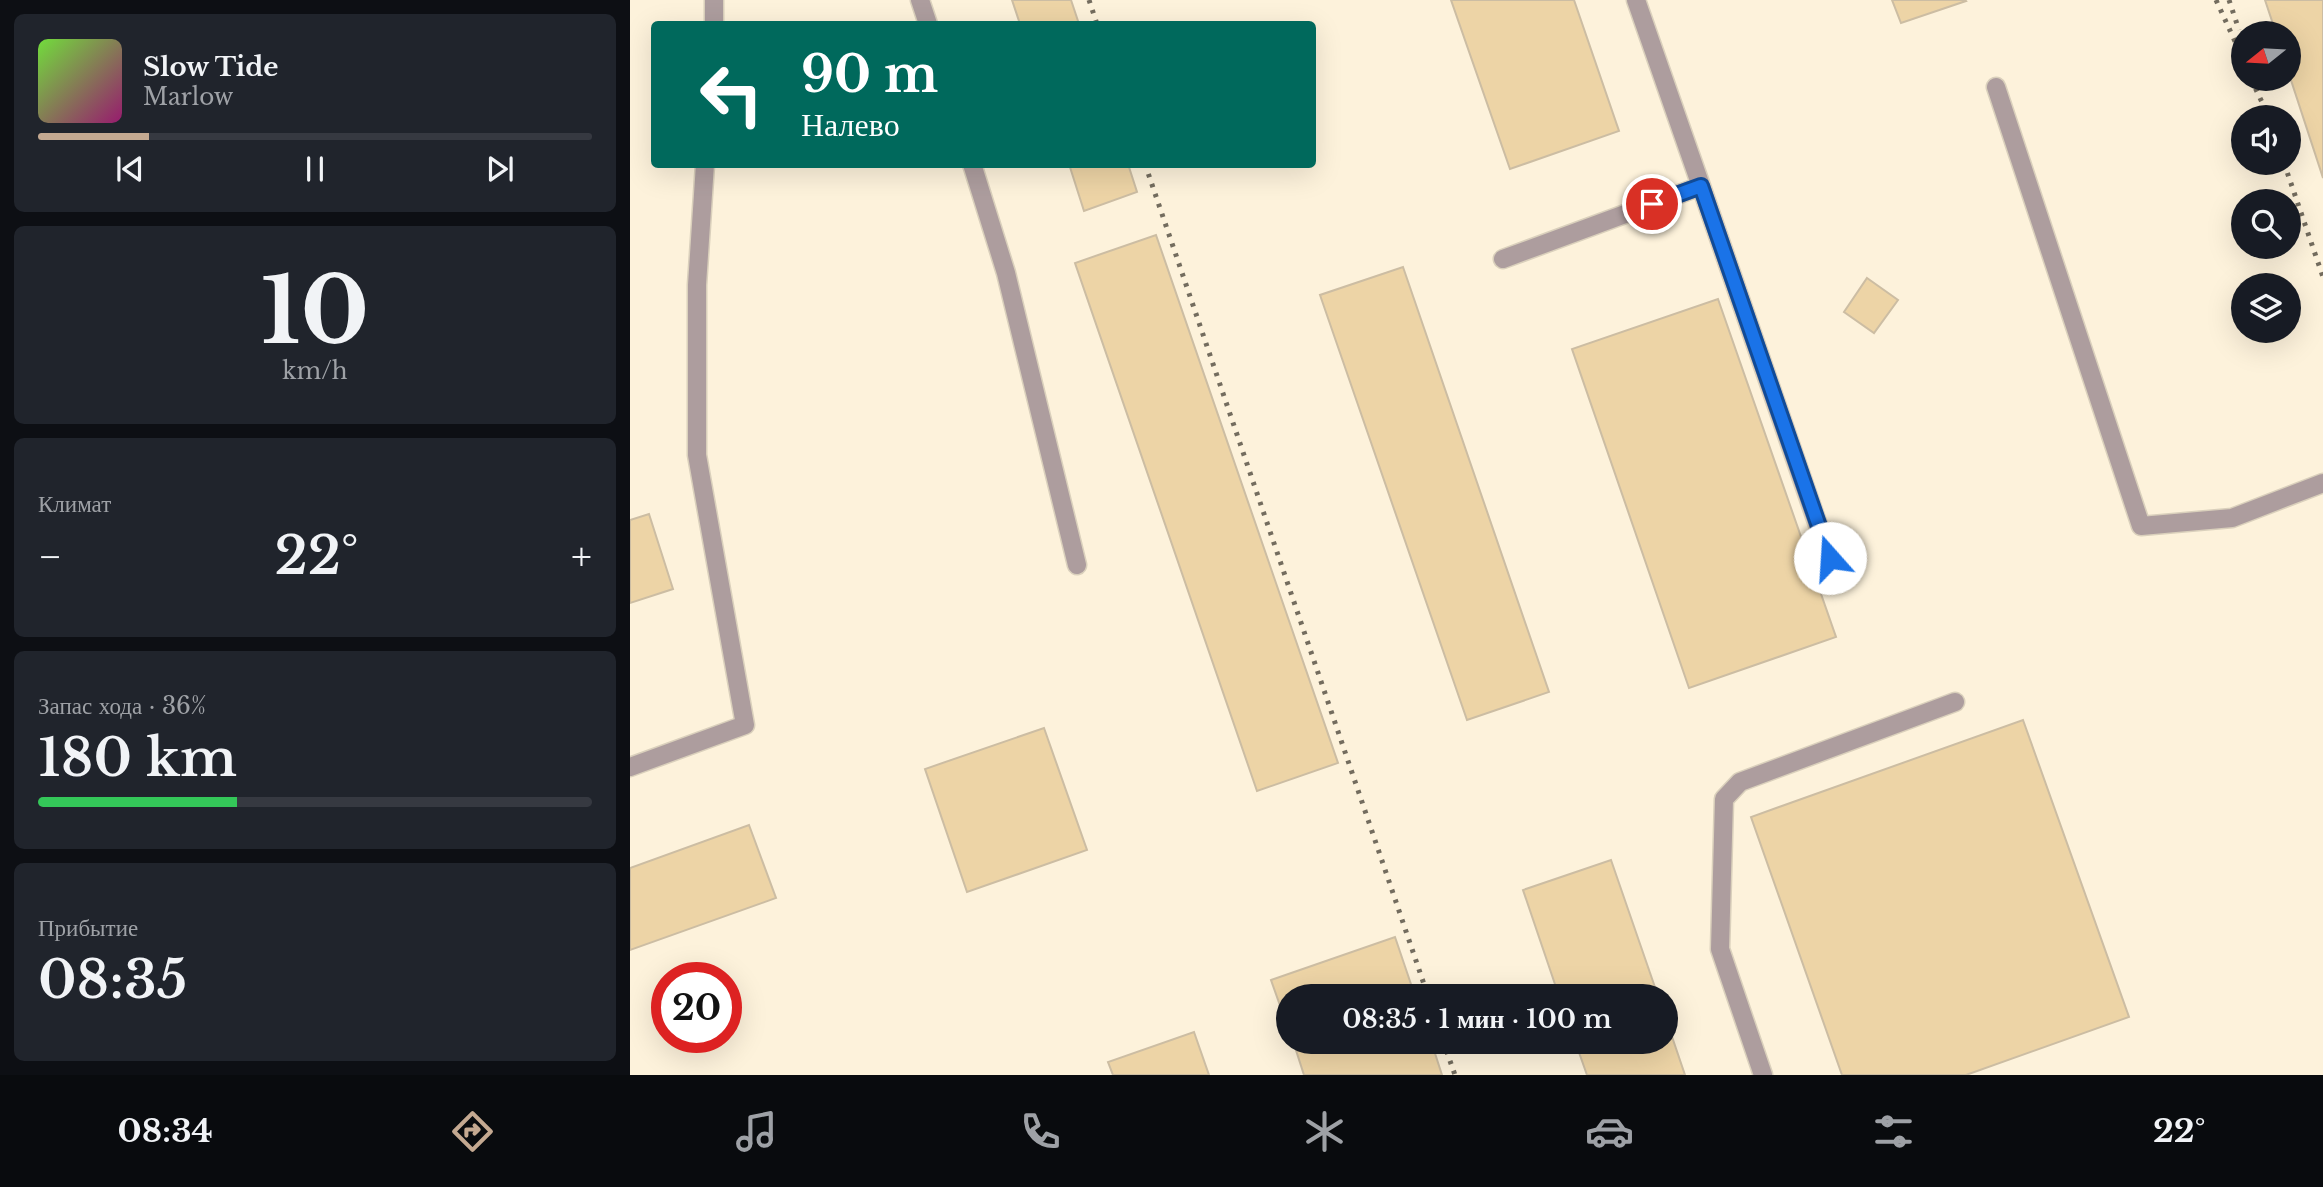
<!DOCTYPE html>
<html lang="ru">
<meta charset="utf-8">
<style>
:root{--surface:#171b24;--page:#20242c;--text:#f1f3f6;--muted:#9ea1a6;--line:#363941;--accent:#c4a991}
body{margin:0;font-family:"Libre Baskerville",serif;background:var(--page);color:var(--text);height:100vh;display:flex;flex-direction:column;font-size:26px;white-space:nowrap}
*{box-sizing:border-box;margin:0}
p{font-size:23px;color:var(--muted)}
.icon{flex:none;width:38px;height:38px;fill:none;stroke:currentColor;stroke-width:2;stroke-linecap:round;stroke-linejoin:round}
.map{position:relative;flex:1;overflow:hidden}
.side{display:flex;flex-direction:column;gap:14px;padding:14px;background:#0d0f14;width:630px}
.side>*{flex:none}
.banner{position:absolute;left:21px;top:21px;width:665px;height:147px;border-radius:7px;box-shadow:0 7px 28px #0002;background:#00695c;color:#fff;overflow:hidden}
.needle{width:46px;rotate:252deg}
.fabs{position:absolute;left:1601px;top:21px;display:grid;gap:14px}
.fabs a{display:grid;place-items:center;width:70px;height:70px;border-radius:50%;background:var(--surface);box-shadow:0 7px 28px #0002;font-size:35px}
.speed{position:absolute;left:21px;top:962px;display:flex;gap:14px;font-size:35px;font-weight:700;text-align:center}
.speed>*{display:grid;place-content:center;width:91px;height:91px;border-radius:50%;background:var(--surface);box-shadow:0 7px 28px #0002;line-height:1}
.speed .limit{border:10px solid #d22;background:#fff;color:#111}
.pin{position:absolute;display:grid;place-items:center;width:60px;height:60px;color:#fff;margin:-30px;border:4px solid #fff;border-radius:50%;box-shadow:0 2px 7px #0007}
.me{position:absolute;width:77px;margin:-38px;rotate:341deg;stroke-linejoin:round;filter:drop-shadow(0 0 5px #0008)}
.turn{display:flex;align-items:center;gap:24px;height:147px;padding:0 35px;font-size:32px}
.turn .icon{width:91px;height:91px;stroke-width:2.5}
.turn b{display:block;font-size:49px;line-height:60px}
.big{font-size:52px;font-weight:600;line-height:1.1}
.side .widget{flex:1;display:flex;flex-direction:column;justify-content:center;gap:10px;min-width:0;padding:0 24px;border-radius:10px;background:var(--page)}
.side .dial{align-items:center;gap:0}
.dial b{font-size:91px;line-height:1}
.song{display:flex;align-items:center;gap:21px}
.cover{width:84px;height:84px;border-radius:10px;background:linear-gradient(135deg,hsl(100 70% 55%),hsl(320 70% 35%))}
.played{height:7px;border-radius:4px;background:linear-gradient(90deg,var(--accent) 20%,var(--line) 20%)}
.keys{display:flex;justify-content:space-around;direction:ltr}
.heat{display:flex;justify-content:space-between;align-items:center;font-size:38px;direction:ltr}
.charge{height:10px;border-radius:5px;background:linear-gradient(90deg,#34c759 36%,var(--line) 0)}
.trip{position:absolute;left:646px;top:984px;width:402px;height:70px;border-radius:35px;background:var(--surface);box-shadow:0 7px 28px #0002;font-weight:600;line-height:70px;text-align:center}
.menu{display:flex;height:112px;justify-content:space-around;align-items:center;background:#090b0e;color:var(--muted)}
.menu .icon{width:49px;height:49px}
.menu .selected{color:var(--accent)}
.menu b{font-size:32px;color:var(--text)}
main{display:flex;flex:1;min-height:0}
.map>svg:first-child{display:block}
.building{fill:#edd4a6;stroke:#ccbda3;stroke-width:2}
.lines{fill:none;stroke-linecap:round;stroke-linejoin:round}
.minor-casing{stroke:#dad0bc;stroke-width:21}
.minor{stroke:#ad9d9e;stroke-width:18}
.rail{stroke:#736c5e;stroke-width:5;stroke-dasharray:3.5 7;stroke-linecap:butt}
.route-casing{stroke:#114b97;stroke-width:18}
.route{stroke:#1a73e8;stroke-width:12}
</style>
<main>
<section class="side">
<div class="widget">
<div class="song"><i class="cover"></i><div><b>Slow Tide</b><p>Marlow</p></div></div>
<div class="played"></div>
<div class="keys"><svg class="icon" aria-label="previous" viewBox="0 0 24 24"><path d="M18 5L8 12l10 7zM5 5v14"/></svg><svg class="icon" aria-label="pause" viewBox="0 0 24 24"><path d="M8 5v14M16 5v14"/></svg><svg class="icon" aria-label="next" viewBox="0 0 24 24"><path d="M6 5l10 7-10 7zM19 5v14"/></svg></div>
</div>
<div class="widget dial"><b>10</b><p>km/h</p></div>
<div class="widget"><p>Климат</p>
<div class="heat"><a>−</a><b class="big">22°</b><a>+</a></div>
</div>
<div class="widget"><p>Запас хода · 36%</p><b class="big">180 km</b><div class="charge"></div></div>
<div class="widget"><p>Прибытие</p><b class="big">08:35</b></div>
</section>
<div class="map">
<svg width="1693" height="1075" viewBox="0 0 1693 1075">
<rect width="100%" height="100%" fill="#fdf2db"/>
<path class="building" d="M382 0H441L449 24H390Z
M821 0H944L989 131 880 169Z
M1262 0H1335L1336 1 1271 23Z
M1635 0H1693V178L1659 74V33H1646Z
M439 164H498L507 192 454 211Z
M526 235 708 763 627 791 445 263Z
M773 267 919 692 837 720 690 295Z
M1237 278 1268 300 1244 333 1214 312Z
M1088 299 1206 637 1059 688 942 349Z
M19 514 43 589 0 603V520Z
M1393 720 1499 1017 1336 1075H1212L1121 817Z
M414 728 457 850 337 892 295 769Z
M119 825 146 898 0 950V868Z
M981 860 1028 996H929L893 890Z
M765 937 785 996H658V1028L641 980Z
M1036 1019 1055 1075H957L945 1041H1036Z
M564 1032 579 1075H483L478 1062Z
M663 1041H801L812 1075H674Z"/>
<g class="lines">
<defs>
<path id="minor" d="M290 0 298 24
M84 24V0
M1366 87 1511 526 1602 518 1693 483
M342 164 376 273 447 565
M1071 186 1208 583
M873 259 1071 186 1006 0
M0 767 115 725 67 455V285L75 164
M1133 1075 1090 949 1094 799 1110 782 1325 702"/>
</defs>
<use href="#minor" class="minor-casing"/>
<use href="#minor" class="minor"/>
<path class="rail" d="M459 0 467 24
M1586 0 1614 61
M1599 0 1609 30
M1621 79 1639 117
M1654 163 1693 277
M515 164 798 996
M813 1041 825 1075"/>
</g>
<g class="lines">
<defs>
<path id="route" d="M1022 204 1071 186 1200 558"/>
</defs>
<use href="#route" class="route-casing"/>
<use href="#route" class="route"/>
</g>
</svg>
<div class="fabs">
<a><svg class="needle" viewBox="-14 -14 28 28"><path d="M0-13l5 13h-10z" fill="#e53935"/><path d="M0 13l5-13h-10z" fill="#9ea1a6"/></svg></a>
<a><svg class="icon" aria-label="sound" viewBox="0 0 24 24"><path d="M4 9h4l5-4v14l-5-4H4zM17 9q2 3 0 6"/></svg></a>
<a><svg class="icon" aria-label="search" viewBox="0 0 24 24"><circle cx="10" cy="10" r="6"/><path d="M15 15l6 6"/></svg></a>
<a><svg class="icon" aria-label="layers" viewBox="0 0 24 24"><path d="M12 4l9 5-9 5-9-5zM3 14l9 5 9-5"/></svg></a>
</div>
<div class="speed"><div class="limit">20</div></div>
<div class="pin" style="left:1022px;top:204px;background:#d93025"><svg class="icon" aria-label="arrive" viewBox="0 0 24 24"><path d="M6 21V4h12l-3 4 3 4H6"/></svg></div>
<svg class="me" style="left:1200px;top:558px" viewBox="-20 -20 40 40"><circle r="19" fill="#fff"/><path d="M0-13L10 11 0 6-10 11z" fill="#1a73e8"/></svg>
<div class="trip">08:35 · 1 мин · 100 m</div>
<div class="banner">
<div class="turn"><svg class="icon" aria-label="left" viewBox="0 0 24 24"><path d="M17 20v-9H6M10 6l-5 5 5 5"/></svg><div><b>90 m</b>Налево</div></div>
</div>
</div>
</main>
<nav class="menu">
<b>08:34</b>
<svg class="icon selected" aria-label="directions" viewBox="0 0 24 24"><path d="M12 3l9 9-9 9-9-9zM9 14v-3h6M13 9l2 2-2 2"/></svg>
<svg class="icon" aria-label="music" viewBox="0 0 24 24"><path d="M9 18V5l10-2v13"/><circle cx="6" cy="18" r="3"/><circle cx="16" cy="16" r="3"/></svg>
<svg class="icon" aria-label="phone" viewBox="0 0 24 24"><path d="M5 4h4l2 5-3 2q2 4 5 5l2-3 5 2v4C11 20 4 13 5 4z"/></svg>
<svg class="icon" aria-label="climate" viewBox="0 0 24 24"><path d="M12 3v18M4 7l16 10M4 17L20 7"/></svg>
<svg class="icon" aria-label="car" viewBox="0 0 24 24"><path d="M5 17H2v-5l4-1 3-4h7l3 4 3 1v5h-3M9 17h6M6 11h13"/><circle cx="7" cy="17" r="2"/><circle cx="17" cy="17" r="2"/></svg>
<svg class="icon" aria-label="filters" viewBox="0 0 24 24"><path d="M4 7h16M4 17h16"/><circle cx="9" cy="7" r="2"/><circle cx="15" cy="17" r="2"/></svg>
<b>22°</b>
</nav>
